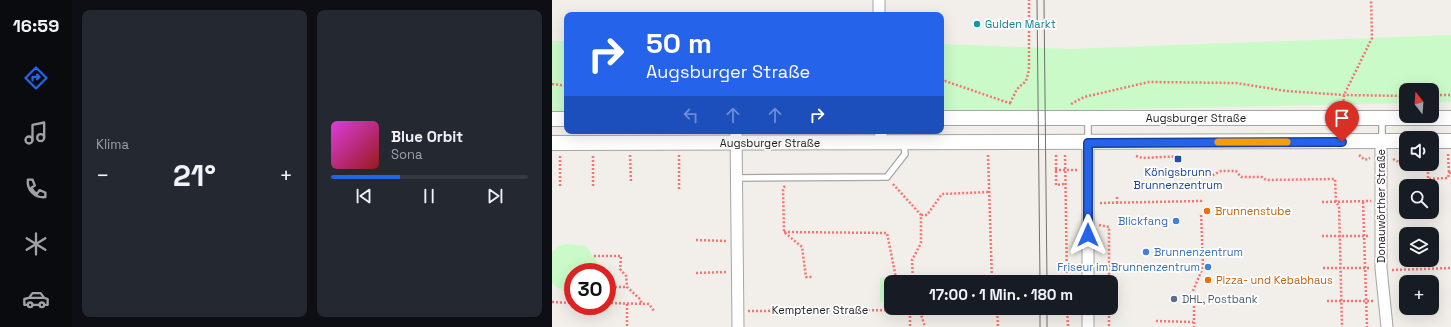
<!DOCTYPE html>
<html lang="de">
<meta charset="utf-8">
<style>
:root{--surface:#171b24;--page:#242831;--text:#f1f3f6;--muted:#9ea1a6;--line:#363941;--accent:#2563eb}
body{margin:0;font-family:"Space Grotesk",sans-serif;background:var(--page);color:var(--text);height:100vh;display:flex;flex-direction:column;font-size:15px;white-space:nowrap}
*{box-sizing:border-box;margin:0}
p{font-size:13px;color:var(--muted)}
.icon{flex:none;width:22px;height:22px;fill:none;stroke:currentColor;stroke-width:2;stroke-linecap:round;stroke-linejoin:round}
.map{position:relative;flex:1;overflow:hidden}
.side{display:flex;flex-direction:column;gap:10px;padding:10px;background:#0d0f14;width:480px}
.side>*{flex:none}
.top-card{position:absolute;left:12px;top:12px;width:380px;height:122px;border-radius:8px;box-shadow:0 4px 16px #0002;background:#2563eb;color:#fff;overflow:hidden}
.needle{width:26px;rotate:343deg}
.buttons{position:absolute;left:847px;top:83px;display:grid;gap:8px}
.buttons a{display:grid;place-items:center;width:40px;height:40px;border-radius:8px;background:var(--surface);box-shadow:0 4px 16px #0002;font-size:20px}
.speed{position:absolute;left:12px;top:263px;display:flex;gap:8px;font-size:20px;font-weight:700;text-align:center}
.speed>*{display:grid;place-content:center;width:52px;height:52px;border-radius:50%;background:var(--surface);box-shadow:0 4px 16px #0002;line-height:1}
.speed .limit{border:6px solid #d22;background:#fff;color:#111}
.pin{position:absolute;display:grid;place-items:center;width:34px;height:34px;color:#fff;margin:-41px -17px;border-radius:50% 50% 50% 0;rotate:-45deg;box-shadow:0 0 4px #0007}
.pin .icon{rotate:45deg}
.me{position:absolute;width:44px;margin:-22px;rotate:0deg;stroke-linejoin:round;filter:drop-shadow(0 0 3px #0008)}
.turn{display:flex;align-items:center;gap:14px;height:84px;padding:0 16px;font-size:18px}
.turn .icon{width:52px;height:52px;stroke-width:2.5}
.turn b{display:block;font-size:28px;line-height:34px}
.lanes{display:flex;align-items:center;height:38px;padding:0 16px;background:#0003;justify-content:center;gap:20px;direction:ltr}
.lanes .off{opacity:.35}
.big{font-size:30px;font-weight:700;line-height:1.1}
.side .tile{flex:1;display:flex;flex-direction:column;justify-content:center;gap:6px;min-width:0;padding:0 14px;border-radius:8px;background:var(--page)}
.song{display:flex;align-items:center;gap:12px}
.cover{width:48px;height:48px;border-radius:6px;background:linear-gradient(135deg,hsl(300 70% 55%),hsl(0 70% 35%))}
.played{height:4px;border-radius:2px;background:linear-gradient(90deg,var(--accent) 35%,var(--line) 35%)}
.keys{display:flex;justify-content:space-around;direction:ltr}
.heat{display:flex;justify-content:space-between;align-items:center;font-size:22px;direction:ltr}
.side .tiles{flex:1;display:grid;gap:10px;grid-template-columns:repeat(2,1fr)}
.trip{position:absolute;left:332px;top:275px;width:234px;height:40px;border-radius:8px;background:var(--surface);box-shadow:0 4px 16px #0002;font-weight:700;line-height:40px;text-align:center}
main{display:flex;flex:1;min-height:0}
.dock{display:flex;flex-direction:column;width:72px;justify-content:space-around;align-items:center;background:#090b0e;color:var(--muted)}
.dock .icon{width:28px;height:28px}
.dock .current{color:var(--accent)}
.dock b{font-size:18px;color:var(--text)}
.map>svg:first-child{display:block}
.park{fill:#c9fac8}
.lines{fill:none;stroke-linecap:round;stroke-linejoin:round}
.service-casing{stroke:#a6a6a6;stroke-width:8}
.minor-casing{stroke:#a6a6a6;stroke-width:13}
.tertiary-casing{stroke:#a6a6a6;stroke-width:16}
.path{stroke:#fa7272;stroke-width:2.5;stroke-dasharray:2 2;stroke-linecap:butt}
.service{stroke:#fff;stroke-width:5.5}
.minor{stroke:#fff;stroke-width:11}
.tertiary{stroke:#fff;stroke-width:14}
.tram{stroke:#707070;stroke-width:1}
.route-casing{stroke:#184099;stroke-width:10}
.route{stroke:#2563eb;stroke-width:7}
.slow{stroke:#f59e0b;stroke-width:7}
.culture-dot{fill:#0f9aa8;stroke:#fff;stroke-width:1.5}
.transit-dot{fill:#1a4fb4;stroke:#fff;stroke-width:1.5}
.food-dot{fill:#e8710a;stroke:#fff;stroke-width:1.5}
.shop-dot{fill:#3f7fe0;stroke:#fff;stroke-width:1.5}
.service-dot{fill:#5c6f8a;stroke:#fff;stroke-width:1.5}
.labels{text-anchor:middle;dominant-baseline:central;stroke-width:3.5;stroke-linejoin:round;paint-order:stroke}
.culture-label{font-size:11px;fill:#0d838f;stroke:#fff;text-anchor:start}
.street-label{font-size:11px;fill:#222;stroke:#fff}
.transit-label{font-size:11px;fill:#164399;stroke:#fff}
.food-label{font-size:11px;fill:#c56008;stroke:#fff;text-anchor:start}
.shop-label{font-size:11px;fill:#366cbe;stroke:#fff;text-anchor:end}
.service-label{font-size:11px;fill:#4e5e75;stroke:#fff;text-anchor:start}
</style>
<main>
<nav class="dock">
<b>16:59</b>
<svg class="icon current" aria-label="directions" viewBox="0 0 24 24"><path d="M12 3l9 9-9 9-9-9zM9 14v-3h6M13 9l2 2-2 2"/></svg>
<svg class="icon" aria-label="music" viewBox="0 0 24 24"><path d="M9 18V5l10-2v13"/><circle cx="6" cy="18" r="3"/><circle cx="16" cy="16" r="3"/></svg>
<svg class="icon" aria-label="phone" viewBox="0 0 24 24"><path d="M5 4h4l2 5-3 2q2 4 5 5l2-3 5 2v4C11 20 4 13 5 4z"/></svg>
<svg class="icon" aria-label="climate" viewBox="0 0 24 24"><path d="M12 3v18M4 7l16 10M4 17L20 7"/></svg>
<svg class="icon" aria-label="car" viewBox="0 0 24 24"><path d="M5 17H2v-5l4-1 3-4h7l3 4 3 1v5h-3M9 17h6M6 11h13"/><circle cx="7" cy="17" r="2"/><circle cx="17" cy="17" r="2"/></svg>
</nav>
<section class="side">
<div class="tiles">
<div class="tile"><p>Klima</p>
<div class="heat"><a>−</a><b class="big">21°</b><a>+</a></div>
</div>
<div class="tile">
<div class="song"><i class="cover"></i><div><b>Blue Orbit</b><p>Sona</p></div></div>
<div class="played"></div>
<div class="keys"><svg class="icon" aria-label="previous" viewBox="0 0 24 24"><path d="M18 5L8 12l10 7zM5 5v14"/></svg><svg class="icon" aria-label="pause" viewBox="0 0 24 24"><path d="M8 5v14M16 5v14"/></svg><svg class="icon" aria-label="next" viewBox="0 0 24 24"><path d="M6 5l10 7-10 7zM19 5v14"/></svg></div>
</div>
</div>
</section>
<div class="map">
<svg width="899" height="327" viewBox="0 0 899 327">
<rect width="100%" height="100%" fill="#f2eee9"/>
<path class="park" d="M899 35V102L880 103V90H854V103L537 110H389V44L517 49Z
M0 41H15V111H0Z
M14 244 34 246 47 264 49 272H21V292C13 292 5 289 0 283V253L6 246Z
M361 277V282H339V301L328 302V278Z"/>
<g class="lines">
<defs>
<path id="service" d="M536 118V142
M830 140V119
M184 178 335 177 353 154 352 143"/>
<path id="minor" d="M327 0V15
M184 131 186 327
M829 142V268L835 327
M329 143V131
M536 282V143
M536 327V308"/>
<path id="tertiary" d="M389 118H899
M0 119H15
M880 141H899
M0 143 854 141"/>
</defs>
<use href="#service" class="service-casing"/>
<use href="#minor" class="minor-casing"/>
<use href="#tertiary" class="tertiary-casing"/>
<path class="path" d="M389 83 393 81 460 104
M0 84 15 86
M880 95H899
M458 103 465 89 474 81 477 70V0
M519 104 532 97 597 82 684 83 734 91 792 95 854 96
M791 105 792 95 820 38 819 0
M896 154 897 173
M78 155 79 183
M127 155V190
M436 155 440 282
M504 155V185L513 184
M513 155 515 282
M807 155 813 160 818 158
M41 156V186
M584 156 591 158 631 156
M841 159 847 162 854 157
M876 164V179L896 178 897 173H899
M503 170H525
M657 177 669 171H684L689 177H710L714 180 783 179 784 202 787 206 790 327
M876 179V186
M341 184 369 215V243L360 260 361 282
M8 186V155
M233 186 231 188 232 232 250 247 254 277H260
M565 197V203
M770 202 819 201
M811 202 815 327
M548 203 649 201V203
M369 215H375L390 194 437 192
M547 225 557 227V282
M232 232 335 233 344 278
M770 236H818
M144 240 175 241
M42 256H69L68 269 74 276 75 287 89 300V304
M771 268H819
M840 270 899 268
M144 273 174 272
M55 287H74
M641 291 651 267 649 213
M775 301H821
M0 302 21 303
M55 303 97 304 102 311
M75 304V327
M642 306V327
M367 308 373 327
M445 308 446 327
M515 308 516 327
M557 308V327
M196 311 358 310V327
M604 321 641 322"/>
<use href="#service" class="service"/>
<use href="#minor" class="minor"/>
<use href="#tertiary" class="tertiary"/>
<path class="tram" d="M485 0 488 282
M492 0 495 282
M488 308V327
M495 308V327"/>
</g>
<g class="lines">
<defs>
<path id="route" d="M536 235V143L790 142"/>
</defs>
<use href="#route" class="route-casing"/>
<use href="#route" class="route"/>
<path class="slow" d="M666 142H735"/>
</g>
<circle class="culture-dot" cx="425" cy="24" r="4"/>
<rect class="transit-dot" x="622" y="155" width="8" height="8" rx="2"/>
<g class="food-dot">
<circle cx="655" cy="211" r="4"/>
<circle cx="656" cy="280" r="4"/>
</g>
<g class="shop-dot">
<circle cx="624" cy="221" r="4"/>
<circle cx="594" cy="252" r="4"/>
<circle cx="656" cy="267" r="4"/>
</g>
<circle class="service-dot" cx="622" cy="299" r="4"/>
<g class="labels">
<g class="culture-label">
<text x="433" y="24">Gulden Markt</text>
</g>
<g class="street-label">
<text x="644" y="118">Augsburger Straße</text>
<text x="218" y="143">Augsburger Straße</text>
<text transform="translate(829 206) rotate(-90)">Donauwörther Straße</text>
<text x="268" y="310">Kemptener Straße</text>
</g>
<g class="transit-label">
<text x="626" y="172">Königsbrunn<tspan x="626" dy="13">Brunnenzentrum</tspan></text>
</g>
<g class="food-label">
<text x="663" y="211">Brunnenstube</text>
<text x="664" y="280">Pizza- und Kebabhaus</text>
</g>
<g class="shop-label">
<text x="616" y="221">Blickfang</text>
<text x="602" y="252" text-anchor="start">Brunnenzentrum</text>
<text x="648" y="267">Friseur im Brunnenzentrum</text>
</g>
<g class="service-label">
<text x="630" y="299">DHL, Postbank</text>
</g>
</g>
</svg>
<div class="buttons">
<a><svg class="needle" viewBox="-14 -14 28 28"><path d="M0-13l5 13h-10z" fill="#e53935"/><path d="M0 13l5-13h-10z" fill="#9ea1a6"/></svg></a>
<a><svg class="icon" aria-label="sound" viewBox="0 0 24 24"><path d="M4 9h4l5-4v14l-5-4H4zM17 9q2 3 0 6"/></svg></a>
<a><svg class="icon" aria-label="search" viewBox="0 0 24 24"><circle cx="10" cy="10" r="6"/><path d="M15 15l6 6"/></svg></a>
<a><svg class="icon" aria-label="layers" viewBox="0 0 24 24"><path d="M12 4l9 5-9 5-9-5zM3 14l9 5 9-5"/></svg></a>
<a>+</a>
</div>
<div class="speed"><div class="limit">30</div></div>
<div class="pin" style="left:790px;top:142px;background:#d93025"><svg class="icon" aria-label="arrive" viewBox="0 0 24 24"><path d="M6 21V4h12l-3 4 3 4H6"/></svg></div>
<svg class="me" style="left:536px;top:235px" viewBox="-20 -20 40 40"><path d="M0-17L14 15 0 8-14 15z" fill="#2563eb" stroke="#fff" stroke-width="4"/></svg>
<div class="trip">17:00 · 1 Min. · 180 m</div>
<div class="top-card">
<div class="turn"><svg class="icon" aria-label="right" viewBox="0 0 24 24"><path d="M7 20v-9h11M14 6l5 5-5 5"/></svg><div><b>50 m</b>Augsburger Straße</div></div>
<div class="lanes"><svg class="icon off" aria-label="left" viewBox="0 0 24 24"><path d="M17 20v-9H6M10 6l-5 5 5 5"/></svg><svg class="icon off" aria-label="ahead" viewBox="0 0 24 24"><path d="M12 20V5M6 11l6-6 6 6"/></svg><svg class="icon off" aria-label="ahead" viewBox="0 0 24 24"><path d="M12 20V5M6 11l6-6 6 6"/></svg><svg class="icon" aria-label="right" viewBox="0 0 24 24"><path d="M7 20v-9h11M14 6l5 5-5 5"/></svg></div>
</div>
</div>
</main>
